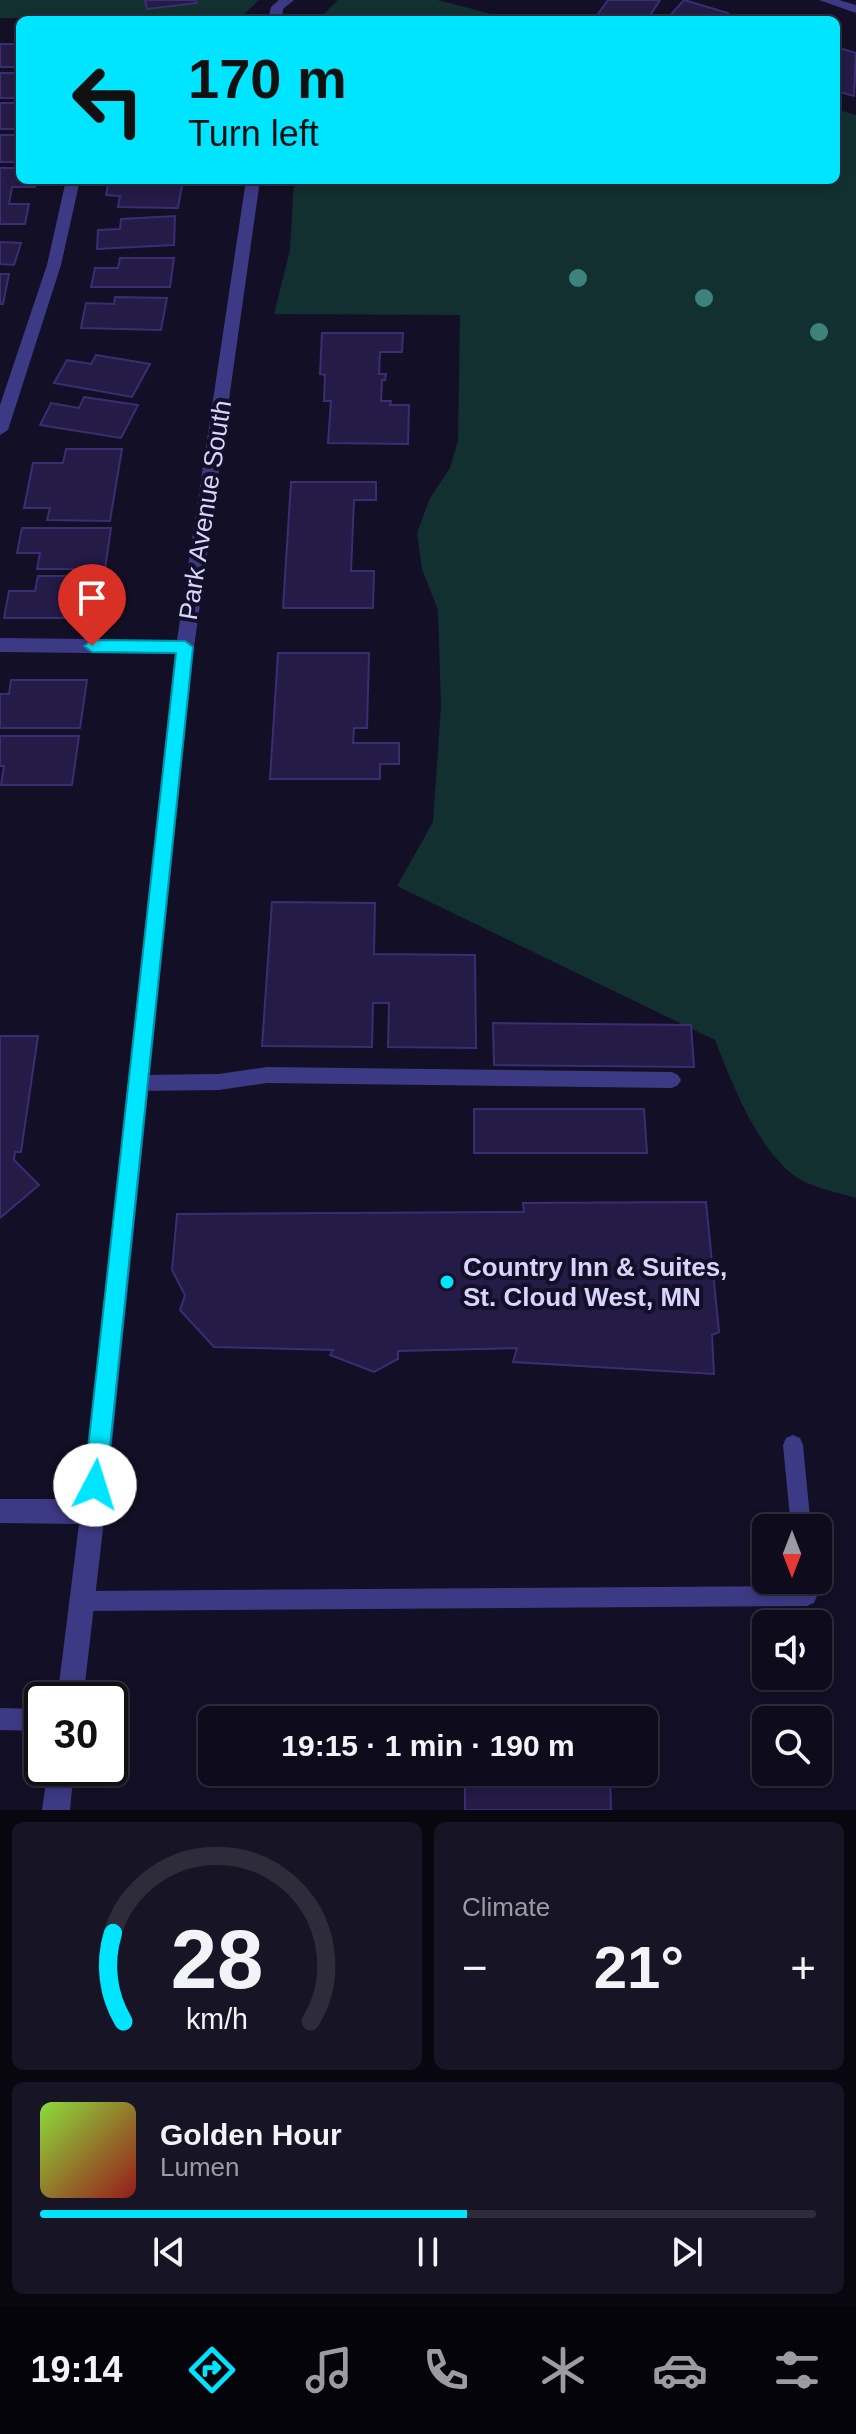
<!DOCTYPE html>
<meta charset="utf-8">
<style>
:root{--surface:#0e0b1c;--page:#171425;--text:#f1f3f6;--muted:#9b9ba3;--line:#2e2b3b;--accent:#00e5ff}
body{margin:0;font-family:Arial,sans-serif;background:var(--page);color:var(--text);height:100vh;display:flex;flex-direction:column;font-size:30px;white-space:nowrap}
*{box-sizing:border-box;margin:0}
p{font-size:26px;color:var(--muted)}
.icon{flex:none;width:44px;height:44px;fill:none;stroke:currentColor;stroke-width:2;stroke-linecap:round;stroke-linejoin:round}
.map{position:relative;height:1810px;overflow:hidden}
.details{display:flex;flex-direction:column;gap:12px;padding:12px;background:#08060f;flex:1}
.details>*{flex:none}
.banner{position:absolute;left:16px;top:16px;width:824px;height:168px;border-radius:12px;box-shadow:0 4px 12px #0003,0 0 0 2px var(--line);background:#00e5ff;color:#111;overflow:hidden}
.needle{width:52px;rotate:180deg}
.controls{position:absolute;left:752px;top:1514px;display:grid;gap:16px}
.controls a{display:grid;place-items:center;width:80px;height:80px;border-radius:12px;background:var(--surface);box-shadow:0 4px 12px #0003,0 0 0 2px var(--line);font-size:40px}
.speed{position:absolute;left:24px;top:1682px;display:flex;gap:16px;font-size:40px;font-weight:700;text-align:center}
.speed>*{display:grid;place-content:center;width:104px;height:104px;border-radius:50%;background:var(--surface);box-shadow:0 4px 12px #0003,0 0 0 2px var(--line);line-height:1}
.speed .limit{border:4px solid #111;border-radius:12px;background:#fff;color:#111}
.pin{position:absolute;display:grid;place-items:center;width:68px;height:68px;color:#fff;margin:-82px -34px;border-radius:50% 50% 50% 0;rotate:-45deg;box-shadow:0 0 8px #0007}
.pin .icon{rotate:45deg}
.me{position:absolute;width:88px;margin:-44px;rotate:5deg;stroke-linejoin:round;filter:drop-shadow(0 0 6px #0008)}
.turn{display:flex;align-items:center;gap:28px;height:168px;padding:0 40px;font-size:36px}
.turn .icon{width:104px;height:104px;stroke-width:2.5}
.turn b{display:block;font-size:56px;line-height:68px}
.big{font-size:60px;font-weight:800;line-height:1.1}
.details .card{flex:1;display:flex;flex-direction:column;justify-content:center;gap:12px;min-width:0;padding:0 28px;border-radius:12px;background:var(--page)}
.details .dial{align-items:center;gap:0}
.dial svg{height:208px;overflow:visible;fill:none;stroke:var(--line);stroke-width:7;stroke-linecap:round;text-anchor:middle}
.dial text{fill:var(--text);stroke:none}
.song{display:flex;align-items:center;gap:24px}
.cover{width:96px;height:96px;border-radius:12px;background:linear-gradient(135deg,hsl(90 70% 55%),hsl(0 70% 35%))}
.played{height:8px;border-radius:4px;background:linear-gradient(90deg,var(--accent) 55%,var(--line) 55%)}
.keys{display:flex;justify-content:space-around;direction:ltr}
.heat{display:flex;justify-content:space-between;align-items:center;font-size:44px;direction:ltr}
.details .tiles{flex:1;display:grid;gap:12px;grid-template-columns:1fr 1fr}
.card:last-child{grid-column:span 2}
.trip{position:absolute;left:198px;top:1706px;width:460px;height:80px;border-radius:12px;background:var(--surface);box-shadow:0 4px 12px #0003,0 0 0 2px var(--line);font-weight:800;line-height:80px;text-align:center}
.tabs{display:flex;height:128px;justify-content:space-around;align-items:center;background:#06040b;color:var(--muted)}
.tabs .icon{width:56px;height:56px}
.tabs .selected{color:var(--accent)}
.tabs b{font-size:36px;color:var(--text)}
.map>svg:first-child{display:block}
.green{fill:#12302f}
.building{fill:#241b47;stroke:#3b2d73;stroke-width:2}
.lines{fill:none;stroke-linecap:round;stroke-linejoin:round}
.service{fill:#3d3a85;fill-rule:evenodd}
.minor{fill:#3d3a85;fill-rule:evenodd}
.tree{fill:#3d827b}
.route{fill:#00e5ff;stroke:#0095a6;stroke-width:2}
.poi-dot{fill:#00e5ff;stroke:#130f26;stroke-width:3}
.labels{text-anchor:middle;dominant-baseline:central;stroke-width:8;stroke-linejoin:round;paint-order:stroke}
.street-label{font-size:26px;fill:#d9d4ff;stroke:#130f26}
.poi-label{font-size:26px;font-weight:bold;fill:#d9d4ff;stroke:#130f26;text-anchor:start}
</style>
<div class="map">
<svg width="856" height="1810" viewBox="0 0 856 1810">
<rect width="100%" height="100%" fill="#130f26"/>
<path class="green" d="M0 0H259L239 19 0 18Z
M338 0H438L514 20H318Z
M836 109 856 115V1198C837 1192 808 1187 792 1174 755 1144 732 1083 715 1040L397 886 433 822 441 706 438 610 422 569 417 533 430 498 450 468 458 441 460 315 274 314 290 250 294 180H836Z"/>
<path class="building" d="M145 0H196L197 3 147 9Z
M608 0H660L647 20 595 18Z
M684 0 728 13 722 20H666Z
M0 44H20V67H0Z
M836 47 856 53 854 96 836 91Z
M0 73H20V98H0Z
M0 103H20V129H0Z
M0 135H20V162H0Z
M0 168H20V180H37L35 187H12L9 204H29L25 224H0Z
M109 180H183L178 208 118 207 120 196 106 195Z
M175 216 174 245 97 249 98 230 120 229 121 219Z
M0 242 21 243 14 265 0 264Z
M120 258H174L170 287H91L95 268H118Z
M0 274H9L3 304H0Z
M115 297 167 298 161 330 81 328 86 303 114 304Z
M322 333H403L402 352H380L379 374H386L385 380H382L381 401H391L390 405H409L408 444 328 443 331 401H324L325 375 320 374Z
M96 355 150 364 132 397 54 383 67 360 91 364Z
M84 397 138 405 121 438 40 425 51 403 79 408Z
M66 449H122L110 521 47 520 50 508H24L33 463H63Z
M291 482H376V500H354L351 571H374L373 608H283Z
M22 528H111L105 569H37L40 553H17Z
M38 576H103L96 618H4L9 591H35Z
M278 653H369L367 728H354L353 743H399V764H380V779H270Z
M11 680H87L80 728H0V694H9Z
M0 736H79L72 785H1L4 766H0Z
M272 902 375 903 374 954 475 955 476 1048 388 1047 389 1003H373L372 1047 262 1046Z
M493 1023 691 1025 694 1067 494 1065Z
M0 1036H38L21 1152H15L14 1160 39 1185 0 1218Z
M474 1109H644L647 1153H474Z
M706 1202 719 1332 712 1335 714 1374 513 1362 517 1348 398 1351V1359L374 1372 330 1355 333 1350 214 1347 180 1310 185 1295 172 1270 177 1214 524 1212 523 1203Z
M465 1772H610L611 1810H465Z"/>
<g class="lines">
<path class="service" d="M267 1067 672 1072 678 1075 681 1080 678 1085 672 1088 267 1083 219 1090 137 1091 131 1088 128 1083 131 1078 137 1075 219 1074Z
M793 1435 800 1438 803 1445 811 1528H791L783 1445 786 1438Z
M795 1580H815L817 1596 814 1603 807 1606 82 1611 75 1608 72 1601 75 1594 82 1591 796 1586Z
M0 1708 42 1709V1731L0 1730Z"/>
<path class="minor" d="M279 0H294L283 9 282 20H268L271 7Z
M819 0H839L856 5V13Z
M66 180H80L61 265 8 430 0 435V405L47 265Z
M246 180H260L194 647 105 1512 83 1700H57L79 1524 0 1523V1499H82L175 654 0 652V638L177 640Z
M48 1768H74L70 1810H42Z"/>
</g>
<g class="tree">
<circle cx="578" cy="278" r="9"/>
<circle cx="704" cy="298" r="9"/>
<circle cx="819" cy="332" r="9"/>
</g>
<path class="route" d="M92 640 185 641 193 647 106 1485 103 1492 95 1496 87 1492 84 1485 176 653 92 652 84 646Z"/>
<circle class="poi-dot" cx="447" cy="1282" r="8"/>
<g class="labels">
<g class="street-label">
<text transform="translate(205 510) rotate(-81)">Park Avenue South</text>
</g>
<g class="poi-label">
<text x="463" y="1267">Country Inn &amp; Suites,<tspan x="463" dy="30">St. Cloud West, MN</tspan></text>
</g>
</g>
</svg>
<div class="controls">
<a><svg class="needle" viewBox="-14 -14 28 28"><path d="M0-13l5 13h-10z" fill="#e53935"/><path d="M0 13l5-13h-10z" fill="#9b9ba3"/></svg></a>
<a><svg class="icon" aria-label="sound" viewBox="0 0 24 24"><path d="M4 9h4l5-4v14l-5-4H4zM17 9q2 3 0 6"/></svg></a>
<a><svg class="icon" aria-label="search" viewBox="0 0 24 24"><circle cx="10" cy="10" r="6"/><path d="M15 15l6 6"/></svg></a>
</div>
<div class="speed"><div class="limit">30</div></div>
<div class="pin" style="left:92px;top:646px;background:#d93025"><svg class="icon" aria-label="arrive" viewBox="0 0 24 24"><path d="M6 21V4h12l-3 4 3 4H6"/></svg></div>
<svg class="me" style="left:95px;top:1485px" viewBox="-20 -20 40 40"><circle r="19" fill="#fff"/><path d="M0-13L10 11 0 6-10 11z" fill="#00e5ff"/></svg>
<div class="trip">19:15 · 1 min · 190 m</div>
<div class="banner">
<div class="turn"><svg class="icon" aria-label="left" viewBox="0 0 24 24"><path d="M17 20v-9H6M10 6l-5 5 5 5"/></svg><div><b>170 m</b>Turn left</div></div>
</div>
</div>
<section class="details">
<div class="tiles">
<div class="card dial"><svg viewBox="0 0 100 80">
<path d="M14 69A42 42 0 1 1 86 69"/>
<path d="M14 69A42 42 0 0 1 10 35" stroke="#00e5ff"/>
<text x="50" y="56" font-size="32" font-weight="700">28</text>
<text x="50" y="72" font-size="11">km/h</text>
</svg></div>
<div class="card"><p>Climate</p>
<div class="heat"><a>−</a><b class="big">21°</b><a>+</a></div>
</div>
<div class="card">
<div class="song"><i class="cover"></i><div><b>Golden Hour</b><p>Lumen</p></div></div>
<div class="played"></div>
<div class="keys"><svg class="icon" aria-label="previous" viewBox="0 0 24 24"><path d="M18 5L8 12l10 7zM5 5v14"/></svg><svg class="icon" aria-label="pause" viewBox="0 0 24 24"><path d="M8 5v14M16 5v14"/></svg><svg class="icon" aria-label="next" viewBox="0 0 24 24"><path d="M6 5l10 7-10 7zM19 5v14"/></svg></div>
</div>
</div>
</section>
<nav class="tabs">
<b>19:14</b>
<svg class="icon selected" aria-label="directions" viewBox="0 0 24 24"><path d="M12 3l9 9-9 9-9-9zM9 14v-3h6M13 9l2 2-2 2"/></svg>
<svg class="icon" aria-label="music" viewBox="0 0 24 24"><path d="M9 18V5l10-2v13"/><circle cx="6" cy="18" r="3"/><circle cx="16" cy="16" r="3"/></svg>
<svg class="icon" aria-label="phone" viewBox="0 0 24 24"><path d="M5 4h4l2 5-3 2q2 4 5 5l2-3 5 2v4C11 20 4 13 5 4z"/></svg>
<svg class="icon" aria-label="climate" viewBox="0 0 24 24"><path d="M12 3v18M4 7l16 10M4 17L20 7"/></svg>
<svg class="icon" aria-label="car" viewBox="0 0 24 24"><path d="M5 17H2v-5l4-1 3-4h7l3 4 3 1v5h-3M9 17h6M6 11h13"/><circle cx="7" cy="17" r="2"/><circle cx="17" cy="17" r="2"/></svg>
<svg class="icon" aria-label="filters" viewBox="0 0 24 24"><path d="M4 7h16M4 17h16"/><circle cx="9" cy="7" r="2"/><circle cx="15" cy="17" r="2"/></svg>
</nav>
